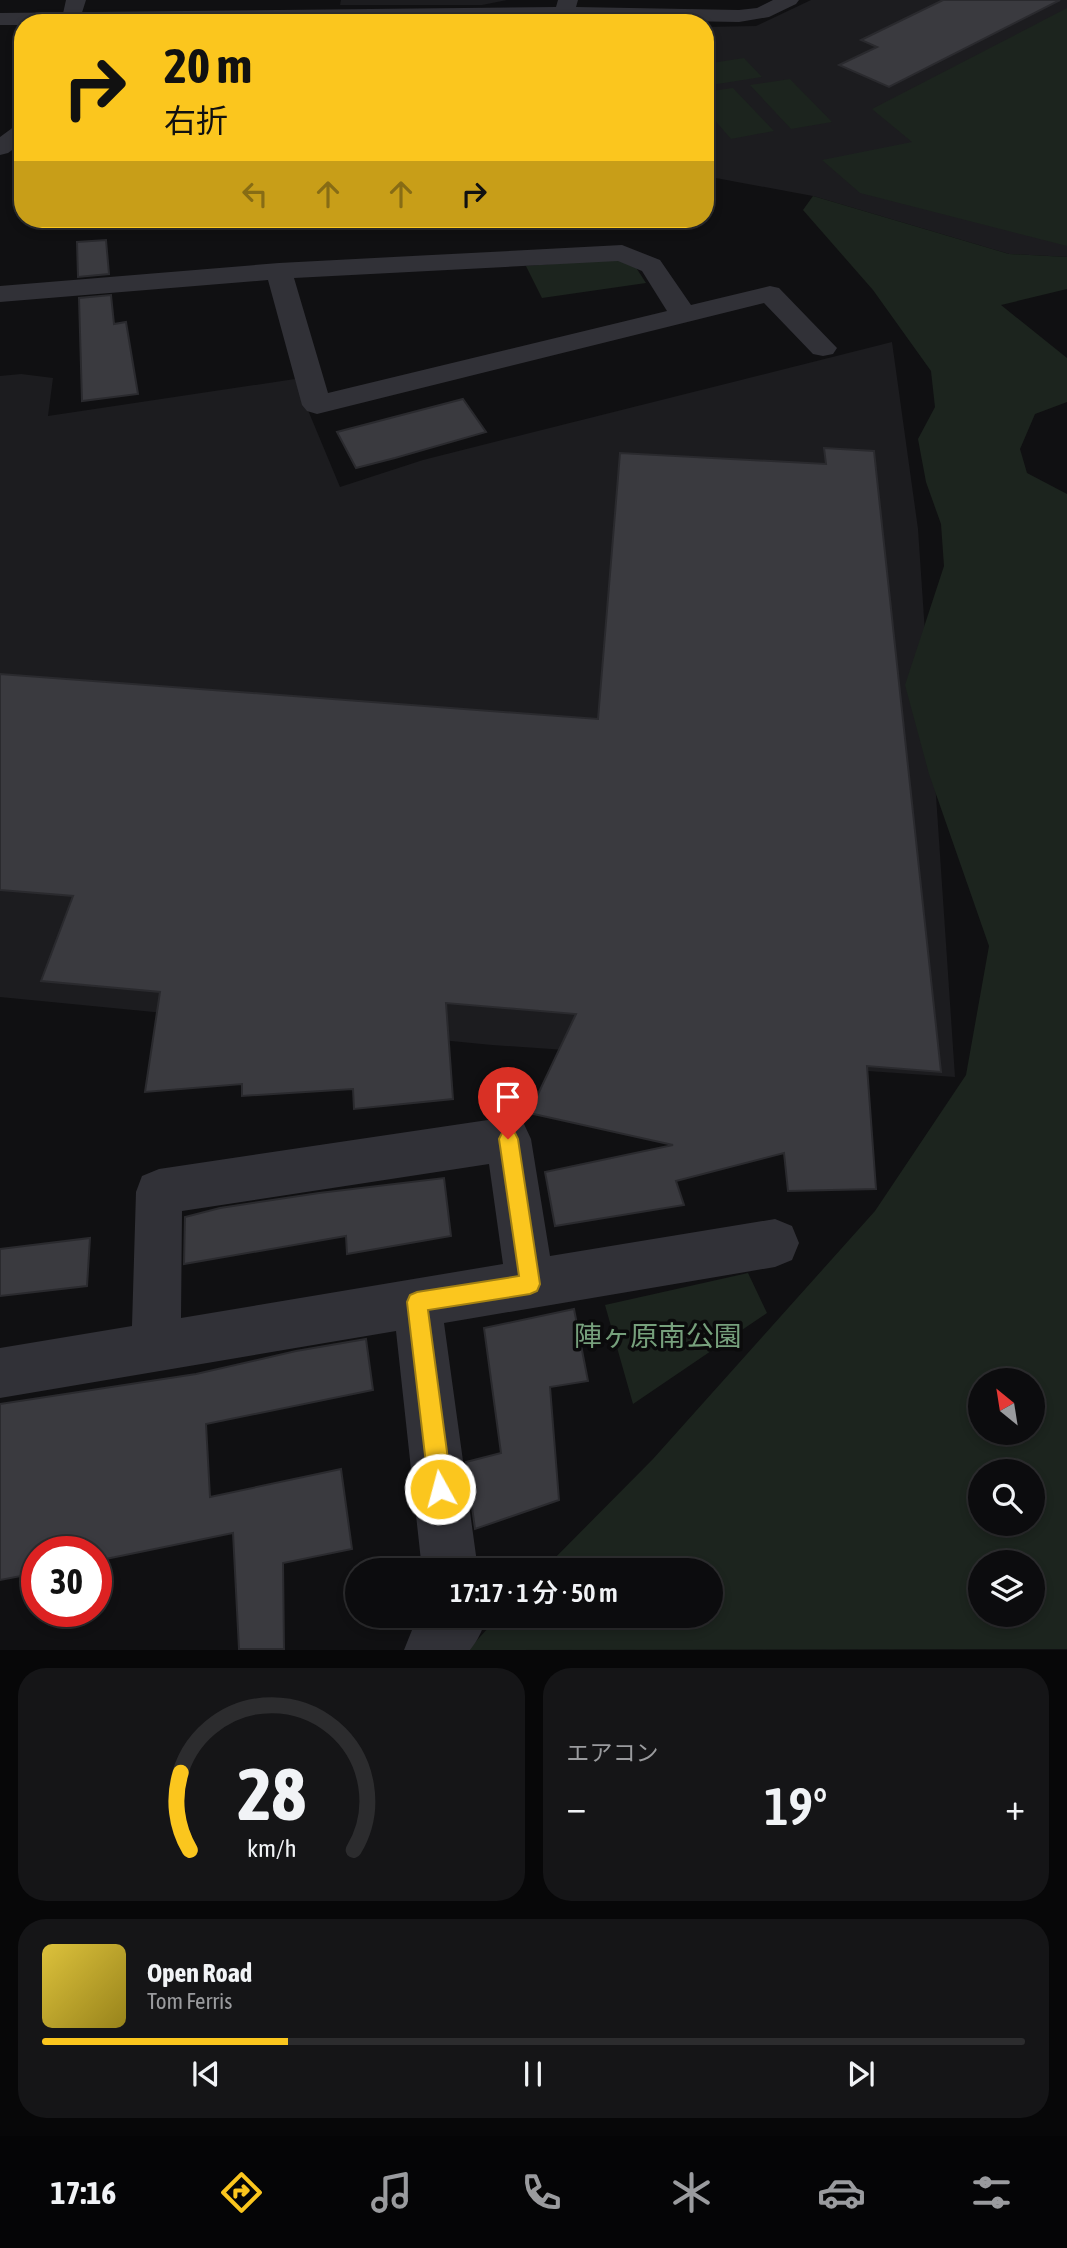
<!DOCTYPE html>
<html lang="ja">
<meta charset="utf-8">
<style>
:root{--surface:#0c0c0e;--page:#151517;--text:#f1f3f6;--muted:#9a9b9e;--line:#2c2c2e;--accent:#fbc61e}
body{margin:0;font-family:"Asap Condensed","Noto Sans JP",sans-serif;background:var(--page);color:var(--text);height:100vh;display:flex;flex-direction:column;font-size:26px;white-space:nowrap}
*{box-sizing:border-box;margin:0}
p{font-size:23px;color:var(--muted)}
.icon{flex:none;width:38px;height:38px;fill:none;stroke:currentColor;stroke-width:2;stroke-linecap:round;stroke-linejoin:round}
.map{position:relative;height:1650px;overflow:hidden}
.panel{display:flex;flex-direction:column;gap:18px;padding:18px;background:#070708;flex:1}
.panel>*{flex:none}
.guide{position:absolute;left:14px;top:14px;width:700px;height:214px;border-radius:28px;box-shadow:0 4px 10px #0003,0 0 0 2px var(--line);background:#fbc61e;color:#111;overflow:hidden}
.needle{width:46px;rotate:330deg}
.buttons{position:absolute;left:968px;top:1368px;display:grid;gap:14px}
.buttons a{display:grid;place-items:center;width:77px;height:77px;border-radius:50%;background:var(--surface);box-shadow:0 4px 10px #0003,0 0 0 2px var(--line);font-size:35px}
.speed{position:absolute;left:21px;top:1536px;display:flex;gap:14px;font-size:35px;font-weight:700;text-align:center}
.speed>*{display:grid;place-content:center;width:91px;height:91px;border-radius:50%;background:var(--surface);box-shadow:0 4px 10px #0003,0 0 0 2px var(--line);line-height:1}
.speed .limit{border:10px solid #d22;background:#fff;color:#111}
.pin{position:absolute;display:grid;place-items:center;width:60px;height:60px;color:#fff;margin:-72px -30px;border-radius:50% 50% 50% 0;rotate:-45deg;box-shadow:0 0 7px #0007}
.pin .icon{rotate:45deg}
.me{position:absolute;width:77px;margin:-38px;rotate:353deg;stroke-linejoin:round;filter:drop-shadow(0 0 5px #0008)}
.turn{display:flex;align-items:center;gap:24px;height:147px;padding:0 35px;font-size:32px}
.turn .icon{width:91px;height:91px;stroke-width:2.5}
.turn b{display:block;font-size:49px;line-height:60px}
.lanes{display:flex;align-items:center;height:66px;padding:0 35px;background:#0003;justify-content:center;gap:35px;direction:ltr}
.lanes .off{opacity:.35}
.big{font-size:52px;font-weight:600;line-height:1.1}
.panel .card{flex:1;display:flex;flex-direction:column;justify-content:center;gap:10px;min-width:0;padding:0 24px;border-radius:28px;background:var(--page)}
.panel .dial{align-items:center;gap:0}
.dial svg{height:182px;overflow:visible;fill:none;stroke:var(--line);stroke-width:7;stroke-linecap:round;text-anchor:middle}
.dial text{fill:var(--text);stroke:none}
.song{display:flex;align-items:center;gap:21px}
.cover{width:84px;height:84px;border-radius:10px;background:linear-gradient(135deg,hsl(50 70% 55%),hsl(50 70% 35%))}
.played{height:7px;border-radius:4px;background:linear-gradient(90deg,var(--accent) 25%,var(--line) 25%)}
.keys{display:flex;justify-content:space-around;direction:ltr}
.heat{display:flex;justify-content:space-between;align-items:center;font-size:38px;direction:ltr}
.panel .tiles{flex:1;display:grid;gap:18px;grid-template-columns:1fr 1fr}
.card:last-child{grid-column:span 2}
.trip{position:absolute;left:345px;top:1558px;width:378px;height:70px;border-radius:35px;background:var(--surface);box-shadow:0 4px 10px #0003,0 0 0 2px var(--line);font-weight:600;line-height:70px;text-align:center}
.menu{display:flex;height:112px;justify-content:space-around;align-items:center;background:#050506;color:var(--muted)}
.menu .icon{width:49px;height:49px}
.menu .selected{color:var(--accent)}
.menu b{font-size:32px;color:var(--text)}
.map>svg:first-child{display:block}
.built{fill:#1c1c1f}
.green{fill:#1c241e;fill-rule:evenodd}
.building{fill:#3a3a3f;stroke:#2a2a2e;stroke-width:2}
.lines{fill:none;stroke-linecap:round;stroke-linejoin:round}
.minor{fill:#313137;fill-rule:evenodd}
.tertiary{fill:#313137;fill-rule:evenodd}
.route{fill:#fbc61e;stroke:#a38114;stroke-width:2}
.labels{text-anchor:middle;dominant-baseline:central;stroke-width:7;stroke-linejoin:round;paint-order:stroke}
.near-park-label{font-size:28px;fill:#76a07c;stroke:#0b0b0c}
</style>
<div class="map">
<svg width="1067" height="1650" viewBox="0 0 1067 1650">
<rect width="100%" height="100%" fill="#101012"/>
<path class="built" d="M341 0H507L482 5H340Z
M811 0H1067V257L1009 254 813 196 705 176V27L756 26Z
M892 342 918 529 955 1077 492 1045 0 997V376L21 374 53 378 48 416 295 379 340 487 423 460Z"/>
<path class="green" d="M1067 8V246L860 193 822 160 912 142 872 109Z
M744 58 762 77 705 86V64Z
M790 79 832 122 791 129 750 85Z
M733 88 774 131 731 139 705 109V92Z
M813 196 1009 254 1067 257V289L1001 305 1067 358V402L1035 414 1020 449 1027 473 1067 494V1649L468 1650 500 1615H710V1570H543L653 1459 875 1211 966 1075 989 946 929 774 905 685 944 566 941 524 926 482 918 439 935 407 931 371 873 290 803 210ZM980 1381H1032V1433H980ZM980 1472H1032V1524H980ZM980 1563H1032V1615H980Z
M617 259 635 266 646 283 542 298 526 266Z
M748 1273 767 1313 633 1404 605 1305Z"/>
<path class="building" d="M943 0H1060L889 87 839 65 877 47 861 40Z
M106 240 109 274 78 277 77 242Z
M111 295 114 324 126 322 138 394 82 401 79 298Z
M463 399 486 432 395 458 356 468 337 432Z
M824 448 874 451 941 1072 867 1066 876 1189 788 1191 784 1153 676 1181 684 1205 555 1226 545 1172 673 1145 529 1113 576 1014 446 1003 453 1099 354 1109 353 1089 242 1096V1084L145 1092 160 992 41 981 73 896 0 890V674L598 719 620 453 826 464Z
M444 1178 451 1236 347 1254 346 1236 184 1264 185 1217 220 1208 319 1193Z
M90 1238 87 1286 0 1296V1249Z
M574 1309 588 1381 550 1387 559 1500 475 1529 466 1462 501 1453 484 1328Z
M366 1339 373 1390 206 1424 210 1497 341 1469 352 1549 283 1563 284 1649H239L233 1533 96 1561V1552H37V1573L0 1580V1404L196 1374 296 1351Z"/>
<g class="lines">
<path class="minor" d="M66 0H86L79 22 66 23 62 18Z
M622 245 660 260 691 305 770 286 779 288 837 348 833 354 823 356 813 354 764 303 317 414 307 411 302 405 268 280 0 302V286L279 263ZM618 261 642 271 667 311 328 393 294 278Z
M508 1117 524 1124 531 1139 550 1256 775 1219 792 1226 799 1243 792 1260 775 1267 444 1323 478 1570H422L396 1331 0 1398V1348L132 1326 136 1192 142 1176 159 1169ZM489 1164 503 1264 181 1318 182 1211Z
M425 1615H484C486 1627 477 1641 470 1650H404L412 1630Z"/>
<path class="tertiary" d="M558 0H578L576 7 739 10 757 8 773 0H799L796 4 769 17 739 22 564 19 23 23V25H0V13L556 7Z
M23 124V142L8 153 0 155V137L15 126Z"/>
</g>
<path class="route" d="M508 1130 515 1133 518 1139 540 1284 537 1291 530 1294 428 1310 452 1489 448 1497 440 1500 433 1497 429 1489 407 1302 410 1295 417 1292 519 1276 499 1139 502 1133Z"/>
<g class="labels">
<g class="near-park-label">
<text x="658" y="1336">陣ヶ原南公園</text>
</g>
</g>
</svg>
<div class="buttons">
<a><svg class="needle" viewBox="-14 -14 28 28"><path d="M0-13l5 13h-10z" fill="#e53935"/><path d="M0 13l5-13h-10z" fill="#9a9b9e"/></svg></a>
<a><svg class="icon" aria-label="search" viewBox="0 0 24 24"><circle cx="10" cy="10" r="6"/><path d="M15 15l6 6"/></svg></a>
<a><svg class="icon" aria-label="layers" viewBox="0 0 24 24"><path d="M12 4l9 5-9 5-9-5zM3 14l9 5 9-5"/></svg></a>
</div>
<div class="speed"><div class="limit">30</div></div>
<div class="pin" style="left:508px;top:1139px;background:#d93025"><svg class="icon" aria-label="arrive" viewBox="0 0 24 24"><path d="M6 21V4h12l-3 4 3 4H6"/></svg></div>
<svg class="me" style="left:440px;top:1489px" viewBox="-20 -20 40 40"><circle r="17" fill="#fbc61e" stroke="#fff" stroke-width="3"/><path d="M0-11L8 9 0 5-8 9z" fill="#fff"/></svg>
<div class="trip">17:17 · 1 分 · 50 m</div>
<div class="guide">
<div class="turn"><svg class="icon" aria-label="right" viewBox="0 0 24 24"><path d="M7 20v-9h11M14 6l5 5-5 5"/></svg><div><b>20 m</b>右折</div></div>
<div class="lanes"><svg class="icon off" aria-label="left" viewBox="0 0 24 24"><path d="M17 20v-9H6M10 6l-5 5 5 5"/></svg><svg class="icon off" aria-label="ahead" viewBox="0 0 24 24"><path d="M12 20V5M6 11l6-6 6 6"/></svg><svg class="icon off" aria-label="ahead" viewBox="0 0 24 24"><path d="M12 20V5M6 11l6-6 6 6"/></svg><svg class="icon" aria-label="right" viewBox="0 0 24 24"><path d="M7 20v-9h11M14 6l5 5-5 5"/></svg></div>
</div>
</div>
<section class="panel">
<div class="tiles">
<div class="card dial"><svg viewBox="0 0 100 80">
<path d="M14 69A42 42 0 1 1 86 69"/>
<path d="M14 69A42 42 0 0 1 10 35" stroke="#fbc61e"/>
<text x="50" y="56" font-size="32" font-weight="700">28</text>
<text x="50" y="72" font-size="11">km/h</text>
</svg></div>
<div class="card"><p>エアコン</p>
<div class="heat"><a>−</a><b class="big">19°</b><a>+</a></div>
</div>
<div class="card">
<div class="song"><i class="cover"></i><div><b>Open Road</b><p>Tom Ferris</p></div></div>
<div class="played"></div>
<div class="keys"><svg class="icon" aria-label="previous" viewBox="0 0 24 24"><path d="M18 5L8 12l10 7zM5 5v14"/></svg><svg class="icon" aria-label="pause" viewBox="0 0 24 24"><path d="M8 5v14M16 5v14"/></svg><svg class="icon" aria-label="next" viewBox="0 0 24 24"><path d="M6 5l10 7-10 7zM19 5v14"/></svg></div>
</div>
</div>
</section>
<nav class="menu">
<b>17:16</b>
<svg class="icon selected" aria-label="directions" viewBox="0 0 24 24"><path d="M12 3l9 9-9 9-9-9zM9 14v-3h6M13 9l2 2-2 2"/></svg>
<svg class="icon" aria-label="music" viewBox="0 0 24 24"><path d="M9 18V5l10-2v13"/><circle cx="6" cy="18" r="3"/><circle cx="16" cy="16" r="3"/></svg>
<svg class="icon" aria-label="phone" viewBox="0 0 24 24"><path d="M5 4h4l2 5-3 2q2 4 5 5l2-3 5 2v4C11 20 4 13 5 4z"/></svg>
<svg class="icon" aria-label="climate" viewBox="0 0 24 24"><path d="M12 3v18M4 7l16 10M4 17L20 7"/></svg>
<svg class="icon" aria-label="car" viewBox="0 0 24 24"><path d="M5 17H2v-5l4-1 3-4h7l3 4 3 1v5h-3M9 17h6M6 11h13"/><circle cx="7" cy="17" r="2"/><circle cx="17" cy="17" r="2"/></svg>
<svg class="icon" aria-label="filters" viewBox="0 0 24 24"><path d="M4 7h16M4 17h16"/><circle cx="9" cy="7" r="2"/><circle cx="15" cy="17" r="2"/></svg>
</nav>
